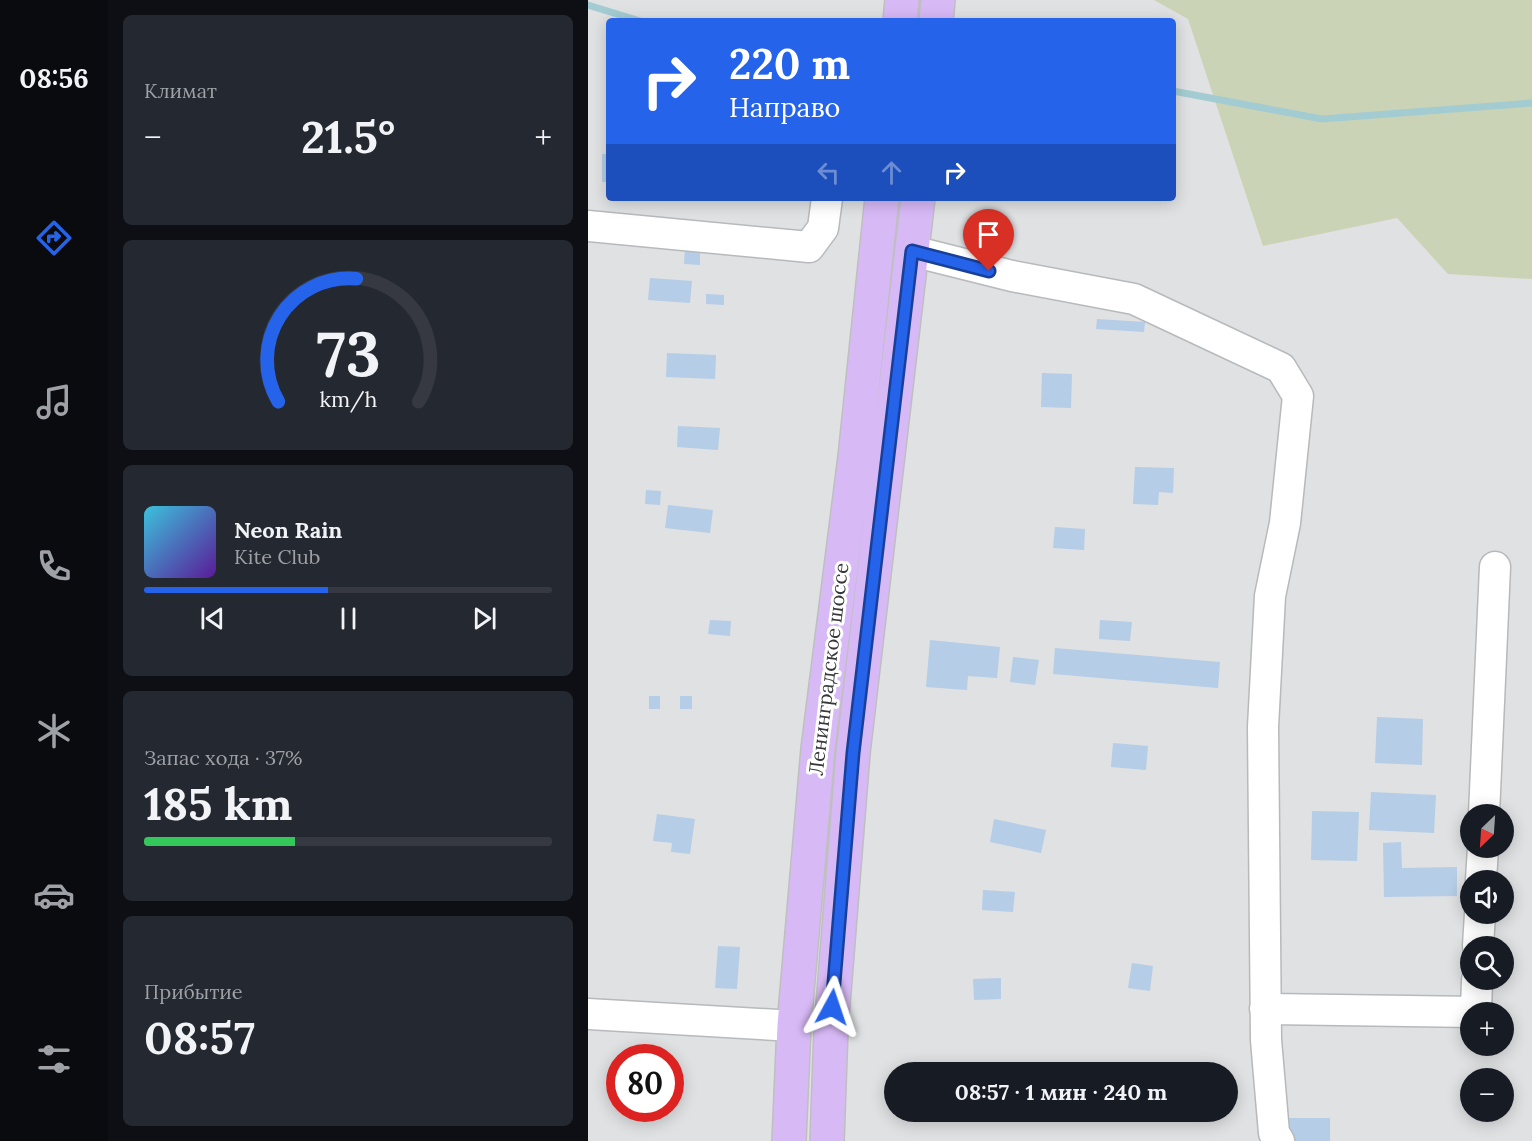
<!DOCTYPE html>
<html lang="ru">
<meta charset="utf-8">
<style>
:root{--surface:#171b24;--page:#242831;--text:#f1f3f6;--muted:#9ea1a6;--line:#363941;--accent:#2563eb}
body{margin:0;font-family:Lora,serif;background:var(--page);color:var(--text);height:100vh;display:flex;flex-direction:column;font-size:22px;white-space:nowrap}
*{box-sizing:border-box;margin:0}
p{font-size:20px;color:var(--muted)}
.icon{flex:none;width:33px;height:33px;fill:none;stroke:currentColor;stroke-width:2;stroke-linecap:round;stroke-linejoin:round}
.map{position:relative;flex:1;overflow:hidden}
.panel{display:flex;flex-direction:column;gap:15px;padding:15px;background:#0d0f14;width:480px}
.panel>*{flex:none}
.guide{position:absolute;left:18px;top:18px;width:570px;height:183px;border-radius:6px;box-shadow:0 3px 15px #0003;background:#2563eb;color:#fff;overflow:hidden}
.needle{width:39px;rotate:205deg}
.tools{position:absolute;left:872px;top:804px;display:grid;gap:12px}
.tools a{display:grid;place-items:center;width:54px;height:54px;border-radius:50%;background:var(--surface);box-shadow:0 3px 15px #0003;font-size:30px}
.speed{position:absolute;left:18px;top:1044px;display:flex;gap:12px;font-size:30px;font-weight:700;text-align:center}
.speed>*{display:grid;place-content:center;width:78px;height:78px;border-radius:50%;background:var(--surface);box-shadow:0 3px 15px #0003;line-height:1}
.speed .limit{border:9px solid #d22;background:#fff;color:#111}
.pin{position:absolute;display:grid;place-items:center;width:51px;height:51px;color:#fff;margin:-62px -26px;border-radius:50% 50% 50% 0;rotate:-45deg;box-shadow:0 0 6px #0007}
.pin .icon{rotate:45deg}
.me{position:absolute;width:66px;margin:-33px;rotate:5deg;stroke-linejoin:round;filter:drop-shadow(0 0 4px #0008)}
.turn{display:flex;align-items:center;gap:21px;height:126px;padding:0 24px;font-size:27px}
.turn .icon{width:78px;height:78px;stroke-width:2.5}
.turn b{display:block;font-size:42px;line-height:51px}
.lanes{display:flex;align-items:center;height:57px;padding:0 24px;background:#0003;justify-content:center;gap:30px;direction:ltr}
.lanes .off{opacity:.35}
.big{font-size:45px;font-weight:800;line-height:1.1}
.panel .card{flex:1;display:flex;flex-direction:column;justify-content:center;gap:9px;min-width:0;padding:0 21px;border-radius:9px;background:var(--page)}
.panel .dial{align-items:center;gap:0}
.dial svg{height:156px;overflow:visible;fill:none;stroke:var(--line);stroke-width:7;stroke-linecap:round;text-anchor:middle}
.dial text{fill:var(--text);stroke:none}
.song{display:flex;align-items:center;gap:18px}
.cover{width:72px;height:72px;border-radius:9px;background:linear-gradient(135deg,hsl(190 70% 55%),hsl(270 70% 35%))}
.played{height:6px;border-radius:3px;background:linear-gradient(90deg,var(--accent) 45%,var(--line) 45%)}
.keys{display:flex;justify-content:space-around;direction:ltr}
.heat{display:flex;justify-content:space-between;align-items:center;font-size:33px;direction:ltr}
.charge{height:9px;border-radius:4px;background:linear-gradient(90deg,#34c759 37%,var(--line) 0)}
.trip{position:absolute;left:296px;top:1062px;width:354px;height:60px;border-radius:30px;background:var(--surface);box-shadow:0 3px 15px #0003;font-weight:800;line-height:60px;text-align:center}
main{display:flex;flex:1;min-height:0}
.dock{display:flex;flex-direction:column;width:108px;justify-content:space-around;align-items:center;background:#090b0e;color:var(--muted)}
.dock .icon{width:42px;height:42px}
.dock .selected{color:var(--accent)}
.dock b{font-size:27px;color:var(--text)}
.map>svg:first-child{display:block}
.green{fill:#cbd3b6}
.lines{fill:none;stroke-linecap:round;stroke-linejoin:round}
.stream{stroke:#a3ccd2;stroke-width:7}
.building{fill:#b5cde6}
.minor-casing{stroke:#b7b9bb;stroke-width:33}
.highway-casing{stroke:#bfbfc0;stroke-width:36}
.minor{stroke:#fff;stroke-width:30}
.highway{stroke:#d7b9f6;stroke-width:33}
.route-casing{stroke:#184099;stroke-width:15}
.route{stroke:#2563eb;stroke-width:10}
.labels{text-anchor:middle;dominant-baseline:central;stroke-width:6;stroke-linejoin:round;paint-order:stroke}
.street-label{font-size:20px;fill:#373839;stroke:#fff}
</style>
<main>
<nav class="dock">
<b>08:56</b>
<svg class="icon selected" aria-label="directions" viewBox="0 0 24 24"><path d="M12 3l9 9-9 9-9-9zM9 14v-3h6M13 9l2 2-2 2"/></svg>
<svg class="icon" aria-label="music" viewBox="0 0 24 24"><path d="M9 18V5l10-2v13"/><circle cx="6" cy="18" r="3"/><circle cx="16" cy="16" r="3"/></svg>
<svg class="icon" aria-label="phone" viewBox="0 0 24 24"><path d="M5 4h4l2 5-3 2q2 4 5 5l2-3 5 2v4C11 20 4 13 5 4z"/></svg>
<svg class="icon" aria-label="climate" viewBox="0 0 24 24"><path d="M12 3v18M4 7l16 10M4 17L20 7"/></svg>
<svg class="icon" aria-label="car" viewBox="0 0 24 24"><path d="M5 17H2v-5l4-1 3-4h7l3 4 3 1v5h-3M9 17h6M6 11h13"/><circle cx="7" cy="17" r="2"/><circle cx="17" cy="17" r="2"/></svg>
<svg class="icon" aria-label="filters" viewBox="0 0 24 24"><path d="M4 7h16M4 17h16"/><circle cx="9" cy="7" r="2"/><circle cx="15" cy="17" r="2"/></svg>
</nav>
<section class="panel">
<div class="card"><p>Климат</p>
<div class="heat"><a>−</a><b class="big">21.5°</b><a>+</a></div>
</div>
<div class="card dial"><svg viewBox="0 0 100 80">
<path d="M14 69A42 42 0 1 1 86 69"/>
<path d="M14 69A42 42 0 0 1 54 6" stroke="#2563eb"/>
<text x="50" y="56" font-size="32" font-weight="700">73</text>
<text x="50" y="72" font-size="11">km/h</text>
</svg></div>
<div class="card">
<div class="song"><i class="cover"></i><div><b>Neon Rain</b><p>Kite Club</p></div></div>
<div class="played"></div>
<div class="keys"><svg class="icon" aria-label="previous" viewBox="0 0 24 24"><path d="M18 5L8 12l10 7zM5 5v14"/></svg><svg class="icon" aria-label="pause" viewBox="0 0 24 24"><path d="M8 5v14M16 5v14"/></svg><svg class="icon" aria-label="next" viewBox="0 0 24 24"><path d="M6 5l10 7-10 7zM19 5v14"/></svg></div>
</div>
<div class="card"><p>Запас хода · 37%</p><b class="big">185 km</b><div class="charge"></div></div>
<div class="card"><p>Прибытие</p><b class="big">08:57</b></div>
</section>
<div class="map">
<svg width="944" height="1141" viewBox="0 0 944 1141">
<rect width="100%" height="100%" fill="#dfe1e3"/>
<path class="green" d="M566 0H944V279L860 274 809 218 675 246 600 19Z"/>
<g class="lines">
<path class="stream" d="M0 5 52 21
M585 91 734 119 944 103"/>
</g>
<path class="building" d="M14 154H21V182H14Z
M97 247H112V265L96 264Z
M62 278 104 281 102 303 60 300Z
M118 294 136 295V305L118 304Z
M509 319 557 322 556 332 508 329Z
M79 353 128 355 127 379 78 377Z
M454 373 484 374 483 408 453 407Z
M90 426 132 428 130 450 89 447Z
M547 467 586 468 585 493 571 492 570 505 545 504Z
M58 490 73 491 72 505 57 504Z
M80 505 125 510 122 533 77 528Z
M467 527 497 529 496 550 465 548Z
M122 620 143 621 142 636 120 634Z
M512 620 544 622 542 641 511 639Z
M342 640 412 647 409 678 380 676 379 690 338 687Z
M467 648 632 662 630 688 465 674Z
M425 657 451 660 447 685 422 682Z
M61 696H72V709H61Z
M92 696H104V709H92Z
M789 717 835 719 834 765 787 763Z
M525 743 560 746 558 770 523 767Z
M783 792 848 795 846 833 781 830Z
M724 811 771 812 769 861 723 860Z
M69 814 107 819 102 854 83 852 84 843 65 841Z
M406 819 458 830 453 853 402 842Z
M813 842 814 868 869 867V896L796 897 795 843Z
M395 890 427 892 425 912 394 910Z
M130 946 152 947 149 989 127 988Z
M544 963 565 966 562 991 540 988Z
M413 978V999L386 1000 385 979Z
M495 1064 518 1068 517 1072H494Z
M701 1118H742V1141H701Z"/>
<g class="lines">
<defs>
<path id="minor" d="M0 226 221 247 235 228 239 198
M324 251 424 276 546 299 693 368 710 396 697 523 682 596 675 727 678 1040 686 1133 691 1141
M896 814 907 567
M893 880 895 848
M890 946 892 914
M677 1009 888 1012 889 980
M0 1014 206 1026"/>
<path id="highway" d="M312 21 314 0
M348 21 350 0
M201 1141 206 1026 230 749 267 457 294 198
M239 1141 243 1029 265 753 330 198"/>
</defs>
<use href="#minor" class="minor-casing"/>
<use href="#highway" class="highway-casing"/>
<use href="#minor" class="minor"/>
<use href="#highway" class="highway"/>
</g>
<g class="lines">
<defs>
<path id="route" d="M244 1007 265 753 324 251 401 271"/>
</defs>
<use href="#route" class="route-casing"/>
<use href="#route" class="route"/>
</g>
<g class="labels">
<g class="street-label">
<text transform="translate(240 669) rotate(-83)">Ленинградское шоссе</text>
</g>
</g>
</svg>
<div class="tools">
<a><svg class="needle" viewBox="-14 -14 28 28"><path d="M0-13l5 13h-10z" fill="#e53935"/><path d="M0 13l5-13h-10z" fill="#9ea1a6"/></svg></a>
<a><svg class="icon" aria-label="sound" viewBox="0 0 24 24"><path d="M4 9h4l5-4v14l-5-4H4zM17 9q2 3 0 6"/></svg></a>
<a><svg class="icon" aria-label="search" viewBox="0 0 24 24"><circle cx="10" cy="10" r="6"/><path d="M15 15l6 6"/></svg></a>
<a>+</a>
<a>−</a>
</div>
<div class="speed"><div class="limit">80</div></div>
<div class="pin" style="left:401px;top:271px;background:#d93025"><svg class="icon" aria-label="arrive" viewBox="0 0 24 24"><path d="M6 21V4h12l-3 4 3 4H6"/></svg></div>
<svg class="me" style="left:244px;top:1007px" viewBox="-20 -20 40 40"><path d="M0-17L14 15 0 8-14 15z" fill="#2563eb" stroke="#fff" stroke-width="4"/></svg>
<div class="trip">08:57 · 1 мин · 240 m</div>
<div class="guide">
<div class="turn"><svg class="icon" aria-label="right" viewBox="0 0 24 24"><path d="M7 20v-9h11M14 6l5 5-5 5"/></svg><div><b>220 m</b>Направо</div></div>
<div class="lanes"><svg class="icon off" aria-label="left" viewBox="0 0 24 24"><path d="M17 20v-9H6M10 6l-5 5 5 5"/></svg><svg class="icon off" aria-label="ahead" viewBox="0 0 24 24"><path d="M12 20V5M6 11l6-6 6 6"/></svg><svg class="icon" aria-label="right" viewBox="0 0 24 24"><path d="M7 20v-9h11M14 6l5 5-5 5"/></svg></div>
</div>
</div>
</main>
